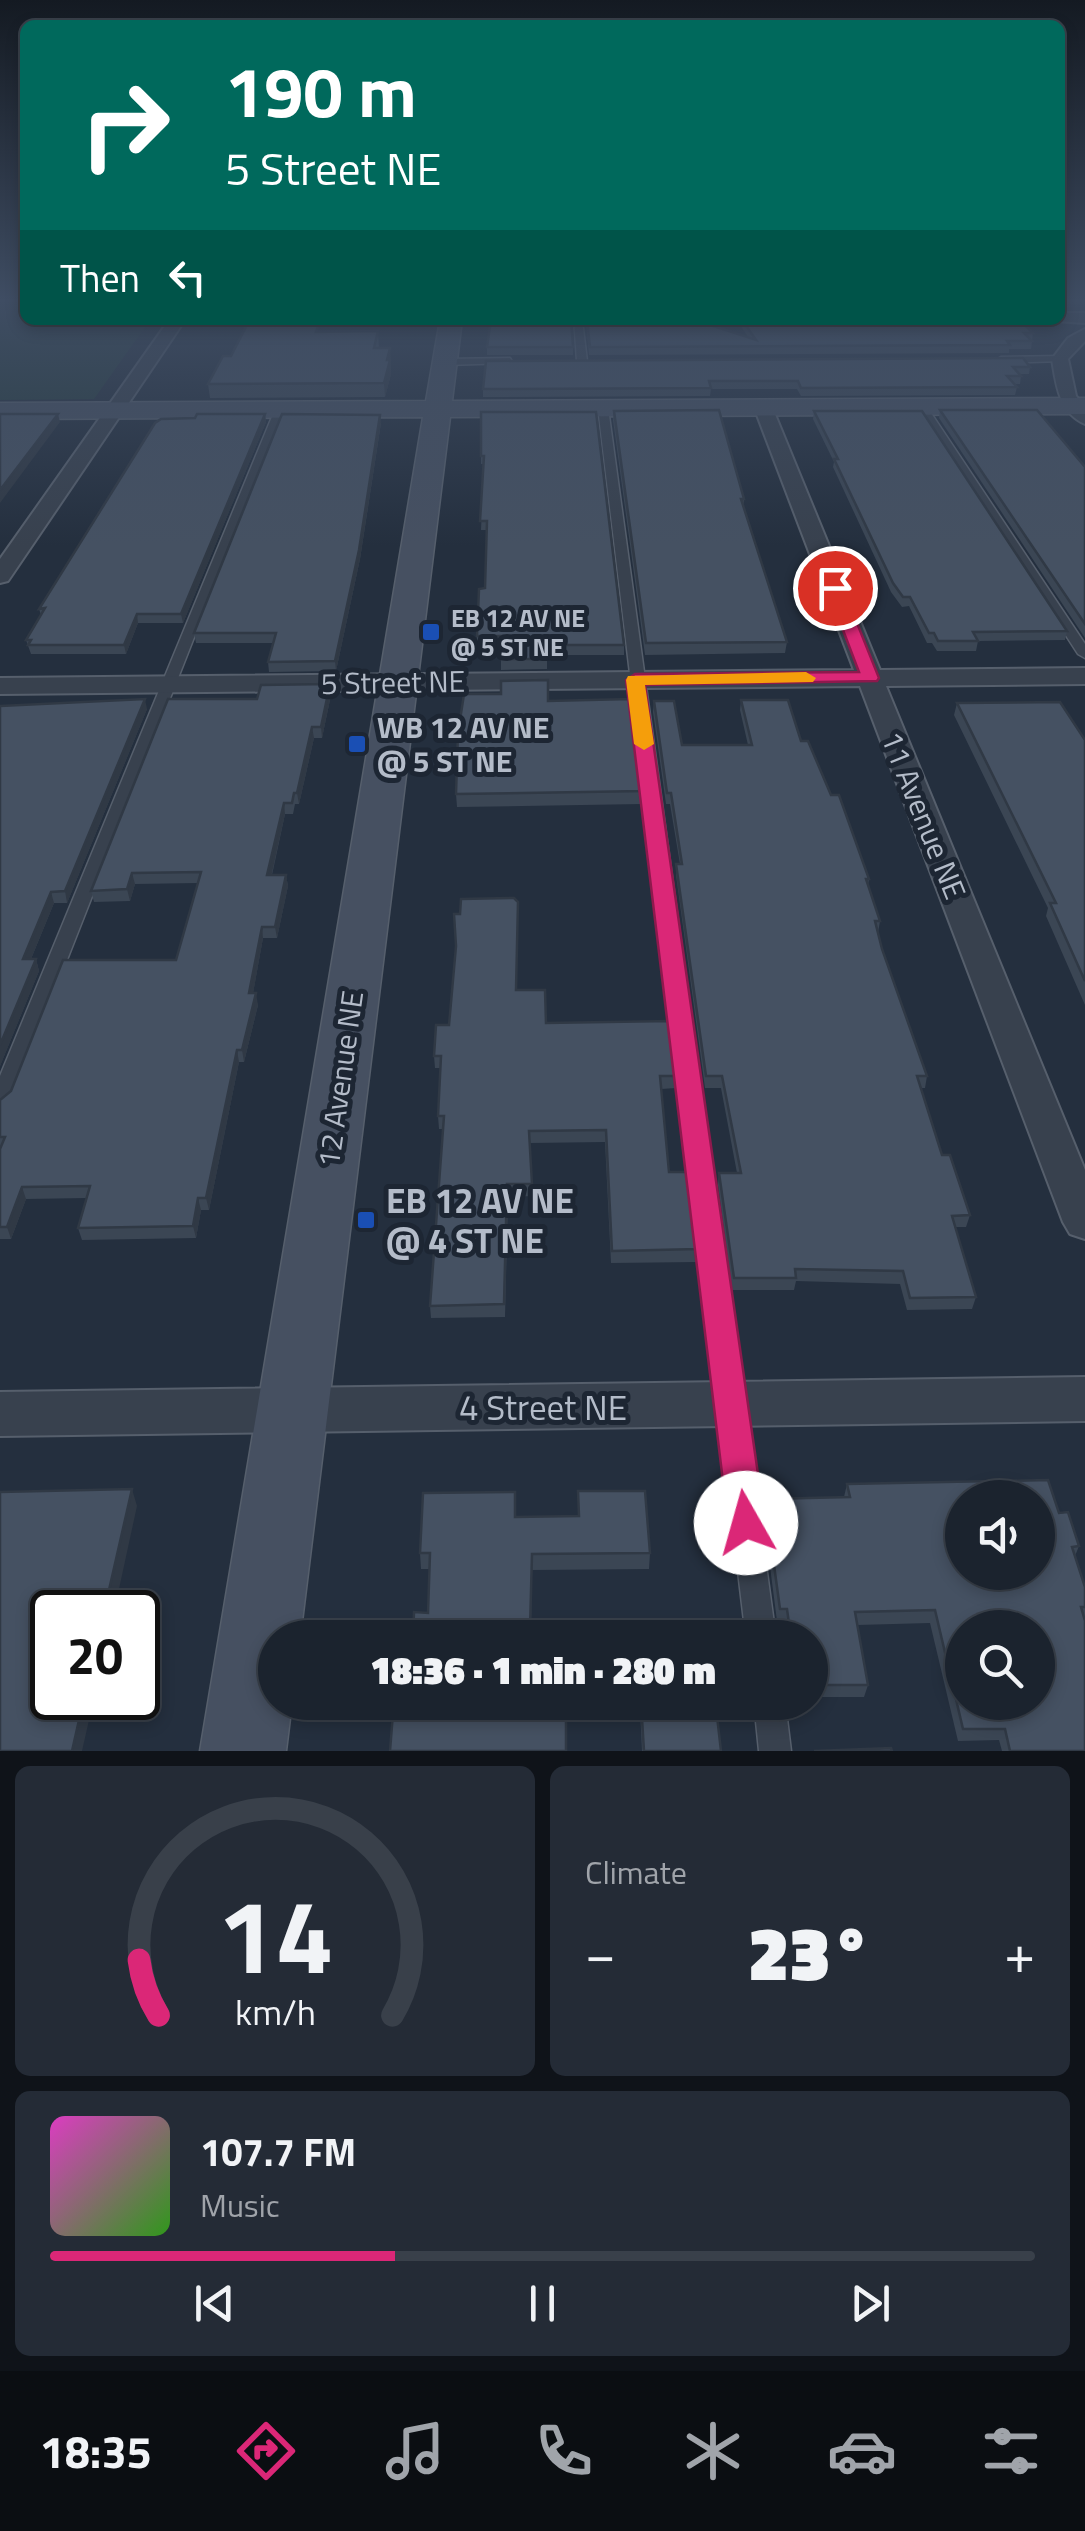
<!DOCTYPE html>
<meta charset="utf-8">
<style>
:root{--surface:#1b232e;--page:#242b36;--text:#f1f3f6;--muted:#a0a4aa;--line:#39404a;--accent:#db2777}
body{margin:0;font-family:"Titillium Web",sans-serif;background:var(--page);color:var(--text);height:100vh;display:flex;flex-direction:column;font-size:38px;white-space:nowrap}
*{box-sizing:border-box;margin:0}
p{font-size:32px;color:var(--muted)}
.icon{flex:none;width:55px;height:55px;fill:none;stroke:currentColor;stroke-width:2;stroke-linecap:round;stroke-linejoin:round}
.map{position:relative;height:1751px;overflow:hidden}
.drawer{display:flex;flex-direction:column;gap:15px;padding:15px;background:#0f1319;flex:1}
.drawer>*{flex:none}
.hud{position:absolute;left:20px;top:20px;width:1045px;height:305px;border-radius:15px;box-shadow:0 5px 15px #0003,0 0 0 2px var(--line);background:#00695c;color:#fff;overflow:hidden}
.controls{position:absolute;left:945px;top:1480px;display:grid;gap:20px}
.controls a{display:grid;place-items:center;width:110px;height:110px;border-radius:50%;background:var(--surface);box-shadow:0 5px 15px #0003,0 0 0 2px var(--line);font-size:50px}
.speed{position:absolute;left:30px;top:1590px;display:flex;gap:20px;font-size:50px;font-weight:700;text-align:center}
.speed>*{display:grid;place-content:center;width:130px;height:130px;border-radius:50%;background:var(--surface);box-shadow:0 5px 15px #0003,0 0 0 2px var(--line);line-height:1}
.speed .limit{border:5px solid #111;border-radius:15px;background:#fff;color:#111}
.pin{position:absolute;display:grid;place-items:center;width:85px;height:85px;color:#fff;margin:-42px;border:5px solid #fff;border-radius:50%;box-shadow:0 2px 10px #0007}
.me{position:absolute;width:110px;margin:-55px;rotate:353deg;stroke-linejoin:round;filter:drop-shadow(0 0 8px #0008)}
.turn{display:flex;align-items:center;gap:35px;height:210px;padding:0 40px;font-size:45px}
.turn .icon{width:130px;height:130px;stroke-width:2.5}
.turn b{display:block;font-size:70px;line-height:85px}
.then{display:flex;align-items:center;height:95px;padding:0 40px;background:#0003;gap:20px;font-size:38px}
.big{font-size:75px;font-weight:800;line-height:1.1}
.drawer .card{flex:1;display:flex;flex-direction:column;justify-content:center;gap:15px;min-width:0;padding:0 35px;border-radius:15px;background:var(--page)}
.drawer .dial{align-items:center;gap:0}
.dial svg{height:260px;overflow:visible;fill:none;stroke:var(--line);stroke-width:7;stroke-linecap:round;text-anchor:middle}
.dial text{fill:var(--text);stroke:none}
.song{display:flex;align-items:center;gap:30px}
.cover{width:120px;height:120px;border-radius:15px;background:linear-gradient(135deg,hsl(310 70% 55%),hsl(110 70% 35%))}
.played{height:10px;border-radius:5px;background:linear-gradient(90deg,var(--accent) 35%,var(--line) 35%)}
.keys{display:flex;justify-content:space-around;direction:ltr}
.heat{display:flex;justify-content:space-between;align-items:center;font-size:55px;direction:ltr}
.drawer .tiles{flex:1;display:grid;gap:15px;grid-template-columns:1fr 1fr}
.card:last-child{grid-column:span 2}
.trip{position:absolute;left:258px;top:1620px;width:570px;height:100px;border-radius:50px;background:var(--surface);box-shadow:0 5px 15px #0003,0 0 0 2px var(--line);font-weight:800;line-height:100px;text-align:center}
.tab-bar{display:flex;height:160px;justify-content:space-around;align-items:center;background:#0b0e12;color:var(--muted)}
.tab-bar .icon{width:70px;height:70px}
.tab-bar .on{color:var(--accent)}
.tab-bar b{font-size:45px;color:var(--text)}
.map>svg:first-child{display:block}
.green{fill:#263c3f}
.lines{fill:none;stroke-linecap:round;stroke-linejoin:round}
.lane-casing{stroke:#565f6c;stroke-width:3}
.street-casing{stroke:#565f6c;stroke-width:4}
.secondary-casing{stroke:#565f6c;stroke-width:3}
.lane{fill:#38414e;fill-rule:evenodd}
.street{fill:#38414e;fill-rule:evenodd}
.secondary{fill:#465061;fill-rule:evenodd}
.wall{fill:#3b4654}
.shaded-wall{fill:#303945}
.building{fill:#455162;stroke:#303945;stroke-width:2.5;fill-rule:evenodd}
.route{fill:#db2777;stroke:#8e194d;stroke-width:2.5}
.slow{fill:#f59e0b}
.transit-dot{fill:#1a4fb4;stroke:#1d2633;stroke-width:4}
.labels{text-anchor:middle;dominant-baseline:central;stroke-width:10;stroke-linejoin:round;paint-order:stroke}
.far-poi-label{font-size:25px;font-weight:bold;fill:#b4bcc9;stroke:#1d2633;text-anchor:start}
.street-label{font-size:30px;fill:#b4bcc9;stroke:#1d2633}
.poi-label{font-size:30px;font-weight:bold;fill:#b4bcc9;stroke:#1d2633;text-anchor:start}
.near-poi-label{font-size:35px;font-weight:bold;fill:#b4bcc9;stroke:#1d2633;text-anchor:start}
.near-street-label{font-size:35px;fill:#b4bcc9;stroke:#1d2633}
</style>
<div class="map">
<svg width="1085" height="1751" viewBox="0 0 1085 1751">
<rect width="100%" height="100%" fill="#242f3e"/>
<path class="green" d="M0 301H25V320H150L94 399 0 400Z"/>
<g class="lines">
<defs>
<path id="lane" d="M574 320H582L587 361 582 364 577 361Z
M1060 356 1063 361 1001 363 996 360 1001 357Z
M510 358 513 363 446 365 441 362 446 359Z
M919 404H925L1085 644V658L1078 654 917 406Z
M603 405 608 408 776 1638H746L598 408Z
M276 407 284 409 11 1102 8 1107 0 1110V1076Z
M754 1702H785L791 1751H759Z"/>
<path id="street" d="M1060 313H1085V323L1055 321 1060 320Z
M169 320H185L8 581 0 583V559Z
M1085 329V341L1068 359 1076 396 1085 407V424C1059 413 1056 384 1052 359L1068 338Z
M763 402 772 407 880 670 1085 668V684L886 686 1085 1170V1239L1070 1234 1063 1222 860 686 0 694V678L854 670 754 407Z
M1085 1377V1421L0 1436V1392Z"/>
<path id="secondary" d="M440 320H462L452 401 1085 398V414L450 417 300 1638H275V1702H292L286 1751H200L423 417 0 419V403L426 401Z"/>
</defs>
<use href="#lane" class="lane-casing"/>
<use href="#street" class="street-casing"/>
<use href="#secondary" class="secondary-casing"/>
<use href="#lane" class="lane"/>
<use href="#street" class="street"/>
<use href="#secondary" class="secondary"/>
</g>
<path class="wall" d="M1060 301H1085V303L1060 304Z
M586 320H695L748 337 737 320H1020L1033 333 1031 349H1009V353L589 355Z
M378 331 379 348H390L391 374 385 397 210 398 208 384 231 356 320 332Z
M487 347H573V355H487Z
M1030 367 1029 374H1020L1021 376 1020 384H1014L1017 387 1015 395 801 396 797 389H711L710 396 483 397V389Z
M940 410 1085 467V638L939 418Z
M614 411 744 499 743 508 787 642 785 653 645 655 613 420Z
M814 411 1067 631 1065 640 978 641 976 651H937L932 643H927L909 606 902 607 891 592 833 467 834 462 813 419Z
M481 412 624 645V655H547V669L501 670V646L477 647V636L485 588 487 530H481L484 464H481Z
M265 414 266 422 183 623H138L126 654H31L26 640 41 615 39 609 195 418Z
M381 423 360 559 336 671 269 672 268 662 273 643H196L194 633Z
M331 695 322 738H314L299 804H295L293 814H285L272 875H286L288 886 277 938H263L253 993 258 1005 244 1062H239L209 1210H201L196 1238 82 1240 78 1228 87 1198 26 1199 11 1239H0V1100L176 960 198 883 135 884 130 901 94 902 91 891 257 699Z
M741 700 801 741 831 795 869 879 868 886 880 921 878 933 882 949 927 1076 925 1088H920L942 1155 970 1215 966 1227H955L976 1297 972 1309 907 1310 900 1284 796 1281 794 1290H732L718 1185 719 1173H737L721 1088H705L676 875V864H680L670 804H666L653 712 654 701 682 745H748L740 710Z
M548 701 643 791 642 804 457 807 456 794Z
M957 703 1085 740V1005L1046 916 1048 908 954 715Z
M0 706 147 709 67 903H54L31 959H36L39 971 0 1066Z
M516 990 546 1023 677 1076 676 1088 661 1089 669 1172 698 1249 697 1262 611 1263 605 1142 530 1143 533 1196 508 1197 505 1317 431 1318 430 1306 443 1129H439L438 1116 441 1068H435L434 1056 449 1025Z
M847 1484 1059 1513 1079 1546 1075 1556 1085 1587V1751H1002L999 1740 958 1741 930 1623 857 1625 868 1685 864 1697H810V1638H786L784 1621H777L763 1512 765 1499 844 1497Z
M578 1491 650 1553 649 1569 532 1570 531 1629 548 1638 428 1613 430 1569H421L420 1553 515 1517 578 1516Z
M625 1702H708L709 1716 721 1751H642L640 1710H626Z"/>
<path class="shaded-wall" d="M390 348 391 374 385 397 384 383Z
M58 414 60 422 0 503V490Z
M265 414 266 422 183 623 181 614Z
M380 415 381 423 360 559 336 671 335 661Z
M137 614 138 623 126 654 124 645Z
M330 684 331 695 322 738 321 727Z
M145 699 147 709 67 903 65 891Z
M312 727 314 738 299 804 297 793Z
M284 803 285 814 269 886 267 875Z
M132 873 135 884 130 901 127 889Z
M286 875 288 886 277 938 275 927Z
M51 892 54 903 26 971 23 959Z
M262 927 263 938 251 1005 249 993Z
M36 959 39 971 0 1066V1045Z
M256 993 258 1005 244 1062 242 1050Z
M237 1050 239 1062 209 1210 206 1198Z
M22 1187 26 1199 11 1239 7 1227Z
M198 1198 201 1210 196 1238 193 1226Z
M132 1489 137 1506 114 1612H104Z
M84 1698H94L82 1751H72Z"/>
<path class="building" d="M491 320H571L573 347H487Z
M587 320H695L756 340 742 320H1020L1033 333H1024L1032 341H1007L1010 345 590 347Z
M248 323H319L316 332 378 331 374 348H390L387 360H390L384 383 208 384 223 356H231Z
M1023 358 1030 367H1013L1021 376H1007L1017 387 801 388 798 381H709L711 388 483 389 486 361Z
M719 410 744 499H741L787 642 646 643 614 411Z
M940 410H1037L1085 467V624Z
M814 411H922L1067 631 973 632 978 641H938L934 633H929L910 597H903L893 583 834 459H838Z
M481 412H596L624 645H546L547 659H501L502 636H477L479 589 485 588 487 521H480L484 456H481Z
M0 414H58L0 490Z
M197 414H265L181 614H137L124 645H28L31 640H26L45 608 39 609 155 423 161 419 195 418Z
M282 414 380 415 359 550 335 661 268 662 276 633H194Z
M548 680V701L631 699 643 791 456 794 458 733 464 694H501V681Z
M330 684 321 727H312L297 793H294L292 803H284L267 875H286L275 927H262L249 993H256L242 1050H237L206 1198H198L193 1226 78 1228 90 1186 22 1187 7 1227H0V1149L5 1137H0V1100L11 1091 63 960H176L201 872 132 873 127 889 91 891 168 699H257L261 685Z
M145 699 65 891 51 892 23 959H36L0 1045V706Z
M741 700H788L801 741H808L831 795H839L869 879H866L880 921H875L882 949 927 1076H917L942 1155H950L970 1215 952 1216 976 1297 910 1298 903 1271 795 1269 796 1278H734L719 1173H741L722 1076H706L676 864H682L671 793H667L654 701H674L682 745H752Z
M1060 702 1085 740V981L1050 903H1056L957 703Z
M514 898 518 902 516 990H545L546 1023 670 1021 677 1076H660L669 1172H689L698 1249 612 1251 606 1130 529 1131 532 1184H507L504 1304 430 1306 444 1116H438L441 1056H434L436 1025H449L456 946 454 914H460L461 899Z
M1048 1480 1059 1513 1068 1512 1079 1546 1072 1547 1085 1587V1607H1081L1085 1621V1751H1010L1005 1729H963L935 1610 855 1612 868 1685H810V1638H791L787 1609H780L765 1499 850 1497 847 1484ZM962 1498H1038V1572H962ZM962 1628H1038V1702H962Z
M132 1489 104 1612H52V1698H84L72 1751H0V1492Z
M578 1491H645L650 1553 532 1554 530 1629H548V1638H413L414 1612 428 1613 430 1553H420L423 1493 515 1492V1517L579 1516Z
M408 1702H547V1708H566V1751H390L393 1713H408Z
M641 1702H708L709 1716H717L721 1751H644Z
M891 1748 892 1751H814Z"/>
<linearGradient id="sky" x2="0" y2="1"><stop stop-color="#141a22"/><stop offset="0.55" stop-color="#3f4d63"/><stop offset="1" stop-color="#3f4d63" stop-opacity="0"/></linearGradient>
<rect width="1085" height="546" fill="url(#sky)"/>
<path class="route" d="M829 584 843 588 879 678 877 681 645 685 765 1523 759 1535 746 1540 734 1535 728 1523 626 680 635 674 859 672 827 588Z"/>
<path class="slow" d="M806 672 816 678 813 682 645 685 654 744 644 750 634 744 626 680 628 676Z"/>
<g class="transit-dot">
<rect x="421" y="622" width="20" height="20" rx="5"/>
<rect x="347" y="734" width="20" height="20" rx="5"/>
<rect x="356" y="1210" width="20" height="20" rx="5"/>
</g>
<g class="labels">
<g class="far-poi-label">
<text x="451" y="618">EB 12 AV NE<tspan x="451" dy="29">@ 5 ST NE</tspan></text>
</g>
<g class="street-label">
<text transform="translate(393 682) rotate(-1)">5 Street NE</text>
<text transform="translate(924 815) rotate(68)">11 Avenue NE</text>
<text transform="translate(340 1079) rotate(-82)">12 Avenue NE</text>
</g>
<g class="poi-label">
<text x="377" y="727">WB 12 AV NE<tspan x="377" dy="34">@ 5 ST NE</tspan></text>
</g>
<g class="near-poi-label">
<text x="386" y="1200">EB 12 AV NE<tspan x="386" dy="40">@ 4 ST NE</tspan></text>
</g>
<g class="near-street-label">
<text x="543" y="1407">4 Street NE</text>
</g>
</g>
</svg>
<div class="controls">
<a><svg class="icon" aria-label="sound" viewBox="0 0 24 24"><path d="M4 9h4l5-4v14l-5-4H4zM17 9q2 3 0 6"/></svg></a>
<a><svg class="icon" aria-label="search" viewBox="0 0 24 24"><circle cx="10" cy="10" r="6"/><path d="M15 15l6 6"/></svg></a>
</div>
<div class="speed"><div class="limit">20</div></div>
<div class="pin" style="left:835px;top:588px;background:#d93025"><svg class="icon" aria-label="arrive" viewBox="0 0 24 24"><path d="M6 21V4h12l-3 4 3 4H6"/></svg></div>
<svg class="me" style="left:746px;top:1523px" viewBox="-20 -20 40 40"><circle r="19" fill="#fff"/><path d="M0-13L10 11 0 6-10 11z" fill="#db2777"/></svg>
<div class="trip">18:36 · 1 min · 280 m</div>
<div class="hud">
<div class="turn"><svg class="icon" aria-label="right" viewBox="0 0 24 24"><path d="M7 20v-9h11M14 6l5 5-5 5"/></svg><div><b>190 m</b>5 Street NE</div></div>
<div class="then">Then<svg class="icon" aria-label="left" viewBox="0 0 24 24"><path d="M17 20v-9H6M10 6l-5 5 5 5"/></svg></div>
</div>
</div>
<section class="drawer">
<div class="tiles">
<div class="card dial"><svg viewBox="0 0 100 80">
<path d="M14 69A42 42 0 1 1 86 69"/>
<path d="M14 69A42 42 0 0 1 8 52" stroke="#db2777"/>
<text x="50" y="56" font-size="32" font-weight="700">14</text>
<text x="50" y="72" font-size="11">km/h</text>
</svg></div>
<div class="card"><p>Climate</p>
<div class="heat"><a>−</a><b class="big">23°</b><a>+</a></div>
</div>
<div class="card">
<div class="song"><i class="cover"></i><div><b>107.7 FM</b><p>Music</p></div></div>
<div class="played"></div>
<div class="keys"><svg class="icon" aria-label="previous" viewBox="0 0 24 24"><path d="M18 5L8 12l10 7zM5 5v14"/></svg><svg class="icon" aria-label="pause" viewBox="0 0 24 24"><path d="M8 5v14M16 5v14"/></svg><svg class="icon" aria-label="next" viewBox="0 0 24 24"><path d="M6 5l10 7-10 7zM19 5v14"/></svg></div>
</div>
</div>
</section>
<nav class="tab-bar">
<b>18:35</b>
<svg class="icon on" aria-label="directions" viewBox="0 0 24 24"><path d="M12 3l9 9-9 9-9-9zM9 14v-3h6M13 9l2 2-2 2"/></svg>
<svg class="icon" aria-label="music" viewBox="0 0 24 24"><path d="M9 18V5l10-2v13"/><circle cx="6" cy="18" r="3"/><circle cx="16" cy="16" r="3"/></svg>
<svg class="icon" aria-label="phone" viewBox="0 0 24 24"><path d="M5 4h4l2 5-3 2q2 4 5 5l2-3 5 2v4C11 20 4 13 5 4z"/></svg>
<svg class="icon" aria-label="climate" viewBox="0 0 24 24"><path d="M12 3v18M4 7l16 10M4 17L20 7"/></svg>
<svg class="icon" aria-label="car" viewBox="0 0 24 24"><path d="M5 17H2v-5l4-1 3-4h7l3 4 3 1v5h-3M9 17h6M6 11h13"/><circle cx="7" cy="17" r="2"/><circle cx="17" cy="17" r="2"/></svg>
<svg class="icon" aria-label="filters" viewBox="0 0 24 24"><path d="M4 7h16M4 17h16"/><circle cx="9" cy="7" r="2"/><circle cx="15" cy="17" r="2"/></svg>
</nav>
